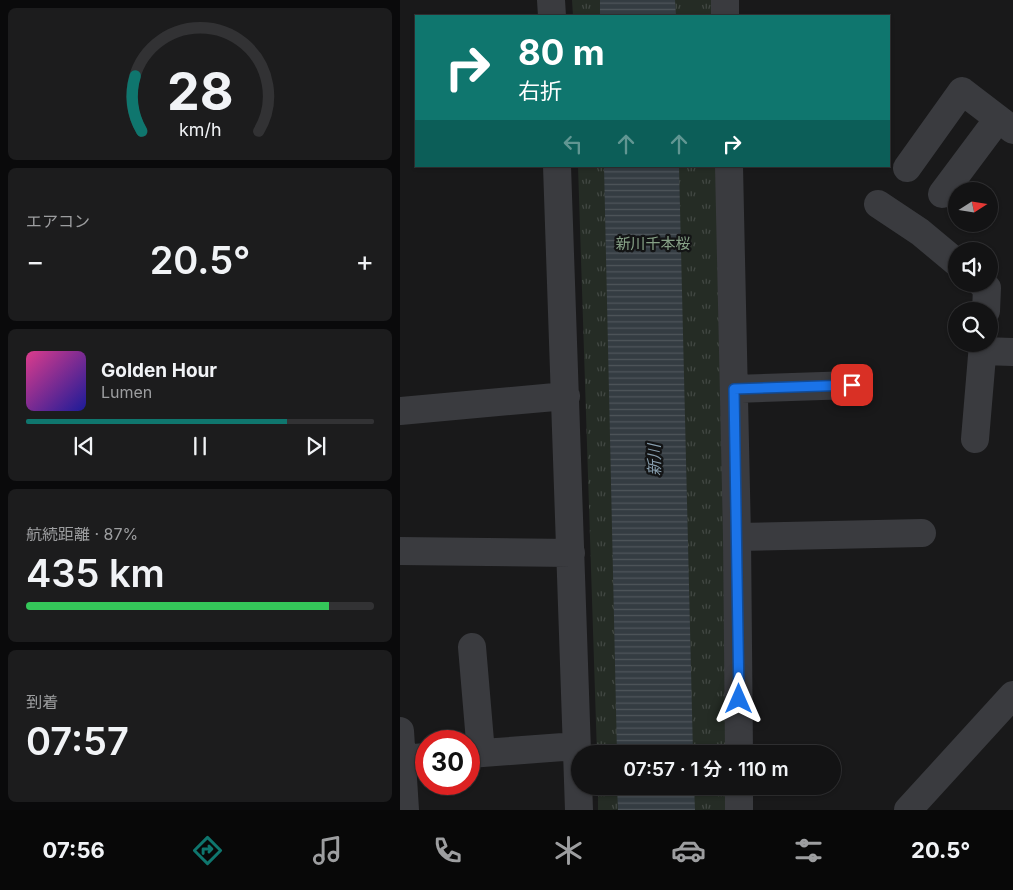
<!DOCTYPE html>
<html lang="ja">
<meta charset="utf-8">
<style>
:root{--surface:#131314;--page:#1c1c1d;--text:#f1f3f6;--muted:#9d9ea0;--line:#323234;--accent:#0f766e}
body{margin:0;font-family:Inter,"Noto Sans JP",sans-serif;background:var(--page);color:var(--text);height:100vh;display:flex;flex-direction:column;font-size:19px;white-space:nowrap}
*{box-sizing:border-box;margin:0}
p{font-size:16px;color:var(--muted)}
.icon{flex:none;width:28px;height:28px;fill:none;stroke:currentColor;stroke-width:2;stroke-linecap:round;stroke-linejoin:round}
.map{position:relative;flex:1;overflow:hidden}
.details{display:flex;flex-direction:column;gap:8px;padding:8px;background:#0a0a0b;width:400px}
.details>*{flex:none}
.top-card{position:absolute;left:15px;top:15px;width:475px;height:152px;border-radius:0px;box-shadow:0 1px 4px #0004,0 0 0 1px var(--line);background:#0f766e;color:#fff;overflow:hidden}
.needle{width:32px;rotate:78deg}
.tools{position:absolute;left:548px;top:182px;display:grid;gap:10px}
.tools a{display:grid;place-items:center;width:50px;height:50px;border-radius:50%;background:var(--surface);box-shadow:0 1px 4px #0004,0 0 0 1px var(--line);font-size:25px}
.speed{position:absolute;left:15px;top:730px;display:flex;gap:10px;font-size:25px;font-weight:700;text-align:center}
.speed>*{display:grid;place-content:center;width:65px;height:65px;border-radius:50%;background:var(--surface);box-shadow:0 1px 4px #0004,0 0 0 1px var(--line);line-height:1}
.speed .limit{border:8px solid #d22;background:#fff;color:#111}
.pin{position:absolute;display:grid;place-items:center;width:42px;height:42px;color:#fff;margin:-21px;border-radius:10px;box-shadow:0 2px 8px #0006}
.me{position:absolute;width:55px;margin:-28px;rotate:0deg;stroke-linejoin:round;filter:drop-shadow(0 0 4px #0008)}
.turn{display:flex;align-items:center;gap:18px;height:105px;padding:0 20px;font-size:22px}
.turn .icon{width:65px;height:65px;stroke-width:2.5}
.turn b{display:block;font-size:35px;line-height:42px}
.lanes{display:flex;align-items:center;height:48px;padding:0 20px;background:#0003;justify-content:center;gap:25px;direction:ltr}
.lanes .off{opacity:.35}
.big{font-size:38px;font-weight:600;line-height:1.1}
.details .card{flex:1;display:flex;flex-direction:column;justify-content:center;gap:8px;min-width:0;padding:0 18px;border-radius:8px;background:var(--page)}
.details .dial{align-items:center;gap:0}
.dial svg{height:130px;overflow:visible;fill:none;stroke:var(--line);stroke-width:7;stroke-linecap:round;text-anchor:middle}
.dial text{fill:var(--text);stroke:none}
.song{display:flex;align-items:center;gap:15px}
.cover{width:60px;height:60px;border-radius:8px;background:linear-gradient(135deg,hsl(330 70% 55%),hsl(240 70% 35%))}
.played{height:5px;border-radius:2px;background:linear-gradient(90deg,var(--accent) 75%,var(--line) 75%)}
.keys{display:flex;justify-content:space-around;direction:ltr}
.heat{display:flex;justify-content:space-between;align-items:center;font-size:28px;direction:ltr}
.charge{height:8px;border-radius:4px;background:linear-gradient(90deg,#34c759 87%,var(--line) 0)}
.trip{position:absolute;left:171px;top:745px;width:270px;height:50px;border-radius:25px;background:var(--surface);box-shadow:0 1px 4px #0004,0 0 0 1px var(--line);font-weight:600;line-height:50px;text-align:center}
.tab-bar{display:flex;height:80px;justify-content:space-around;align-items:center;background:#080808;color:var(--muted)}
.tab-bar .icon{width:35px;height:35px}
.tab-bar .active{color:var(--accent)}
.tab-bar b{font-size:22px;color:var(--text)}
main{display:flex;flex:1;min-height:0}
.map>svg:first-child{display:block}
.park{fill:url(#park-tufts)}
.water{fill:url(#water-rules)}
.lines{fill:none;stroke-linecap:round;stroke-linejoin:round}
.minor{stroke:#3a3b3f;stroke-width:28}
.route-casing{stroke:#114b97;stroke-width:12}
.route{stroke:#1a73e8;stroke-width:9}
.labels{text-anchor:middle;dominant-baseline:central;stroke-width:4.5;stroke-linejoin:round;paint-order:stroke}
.park-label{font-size:15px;fill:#86a186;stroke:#131415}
.water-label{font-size:16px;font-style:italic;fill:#889faf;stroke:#131415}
</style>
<main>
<section class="details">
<div class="card dial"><svg viewBox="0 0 100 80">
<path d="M14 69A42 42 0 1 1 86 69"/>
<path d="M14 69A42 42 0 0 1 10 35" stroke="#0f766e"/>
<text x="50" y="56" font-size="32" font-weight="700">28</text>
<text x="50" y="72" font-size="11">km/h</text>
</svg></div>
<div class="card"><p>エアコン</p>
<div class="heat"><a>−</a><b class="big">20.5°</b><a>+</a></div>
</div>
<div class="card">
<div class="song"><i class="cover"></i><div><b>Golden Hour</b><p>Lumen</p></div></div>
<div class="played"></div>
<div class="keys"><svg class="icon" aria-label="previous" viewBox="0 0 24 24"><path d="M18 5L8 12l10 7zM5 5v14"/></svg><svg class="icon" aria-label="pause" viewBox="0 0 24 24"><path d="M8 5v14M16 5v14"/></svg><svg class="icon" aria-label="next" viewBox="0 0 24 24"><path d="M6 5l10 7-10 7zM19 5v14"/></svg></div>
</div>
<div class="card"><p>航続距離 · 87%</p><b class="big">435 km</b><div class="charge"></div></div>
<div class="card"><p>到着</p><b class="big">07:57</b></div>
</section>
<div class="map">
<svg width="613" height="810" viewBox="0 0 613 810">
<defs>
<pattern id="park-tufts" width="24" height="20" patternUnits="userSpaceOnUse" patternTransform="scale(1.25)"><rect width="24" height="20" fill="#252c25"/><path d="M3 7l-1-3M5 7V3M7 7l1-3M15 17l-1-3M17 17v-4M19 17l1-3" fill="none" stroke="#424843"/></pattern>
<pattern id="water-rules" width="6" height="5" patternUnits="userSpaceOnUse" patternTransform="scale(1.25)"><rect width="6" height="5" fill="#343c42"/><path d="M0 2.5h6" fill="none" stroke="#4f565b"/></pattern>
</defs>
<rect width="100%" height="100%" fill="#19191a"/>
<path class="park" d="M172 0H321L322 16H173Z
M178 166H324L331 754H197Z
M198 786H331L332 810H198Z"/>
<path class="water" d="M200 0H275L276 16H200Z
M204 166H279L293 754H217Z
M217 786H294L295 810H218Z"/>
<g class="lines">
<path class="minor" d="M151 0 152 16
M325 0V16
M157 166 179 810
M329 166 337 537 339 754
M507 168 562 91 613 130
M542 194 598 119
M478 204 520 232 556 262
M582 284 587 288 586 311
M582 351 613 352
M334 389 452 385
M0 411 166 396
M575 439 583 344
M337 537 522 533
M0 551 171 553
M72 647 81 753
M0 731 5 810
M69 754 177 746
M0 759 26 757
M339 786V810
M508 810 613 695"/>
</g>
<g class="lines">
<defs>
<path id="route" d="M339 699 334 389 452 385"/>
</defs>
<use href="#route" class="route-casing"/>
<use href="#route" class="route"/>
</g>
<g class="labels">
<g class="park-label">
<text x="253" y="243">新川千本桜</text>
</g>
<g class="water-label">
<text transform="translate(254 460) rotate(-91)">新川</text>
</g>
</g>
</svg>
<div class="tools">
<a><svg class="needle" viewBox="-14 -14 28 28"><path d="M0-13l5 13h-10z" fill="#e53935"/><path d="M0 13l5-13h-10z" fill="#9d9ea0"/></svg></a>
<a><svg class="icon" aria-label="sound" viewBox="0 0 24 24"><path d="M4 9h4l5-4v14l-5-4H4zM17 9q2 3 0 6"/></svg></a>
<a><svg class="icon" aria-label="search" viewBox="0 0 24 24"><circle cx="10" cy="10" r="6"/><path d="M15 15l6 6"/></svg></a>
</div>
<div class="speed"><div class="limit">30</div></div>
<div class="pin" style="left:452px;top:385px;background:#d93025"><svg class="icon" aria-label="arrive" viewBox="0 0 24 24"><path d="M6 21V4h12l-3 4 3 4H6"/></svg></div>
<svg class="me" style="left:339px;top:699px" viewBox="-20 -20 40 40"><path d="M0-17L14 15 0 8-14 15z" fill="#1a73e8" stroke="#fff" stroke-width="4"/></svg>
<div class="trip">07:57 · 1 分 · 110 m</div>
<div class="top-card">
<div class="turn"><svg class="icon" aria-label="right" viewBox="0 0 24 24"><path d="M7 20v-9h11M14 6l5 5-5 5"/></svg><div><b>80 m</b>右折</div></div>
<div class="lanes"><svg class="icon off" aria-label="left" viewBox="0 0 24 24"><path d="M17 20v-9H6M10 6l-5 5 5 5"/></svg><svg class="icon off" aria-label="ahead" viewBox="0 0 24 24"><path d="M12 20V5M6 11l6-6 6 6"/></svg><svg class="icon off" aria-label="ahead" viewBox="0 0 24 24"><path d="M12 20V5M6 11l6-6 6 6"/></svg><svg class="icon" aria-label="right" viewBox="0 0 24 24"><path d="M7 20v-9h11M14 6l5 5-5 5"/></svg></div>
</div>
</div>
</main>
<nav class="tab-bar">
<b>07:56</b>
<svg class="icon active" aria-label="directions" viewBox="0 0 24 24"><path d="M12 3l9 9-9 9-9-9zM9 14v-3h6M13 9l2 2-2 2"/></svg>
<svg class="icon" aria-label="music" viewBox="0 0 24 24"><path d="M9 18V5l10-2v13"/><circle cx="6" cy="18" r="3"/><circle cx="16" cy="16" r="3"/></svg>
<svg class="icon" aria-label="phone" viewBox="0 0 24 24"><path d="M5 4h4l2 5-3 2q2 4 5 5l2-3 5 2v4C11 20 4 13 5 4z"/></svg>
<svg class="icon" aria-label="climate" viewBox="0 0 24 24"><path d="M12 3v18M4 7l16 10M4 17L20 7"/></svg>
<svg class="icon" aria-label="car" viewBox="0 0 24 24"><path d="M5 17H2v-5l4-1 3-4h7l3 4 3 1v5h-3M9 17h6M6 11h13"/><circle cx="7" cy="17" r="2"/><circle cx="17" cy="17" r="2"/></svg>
<svg class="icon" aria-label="filters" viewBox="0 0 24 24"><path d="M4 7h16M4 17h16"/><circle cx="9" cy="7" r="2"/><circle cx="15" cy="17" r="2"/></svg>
<b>20.5°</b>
</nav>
